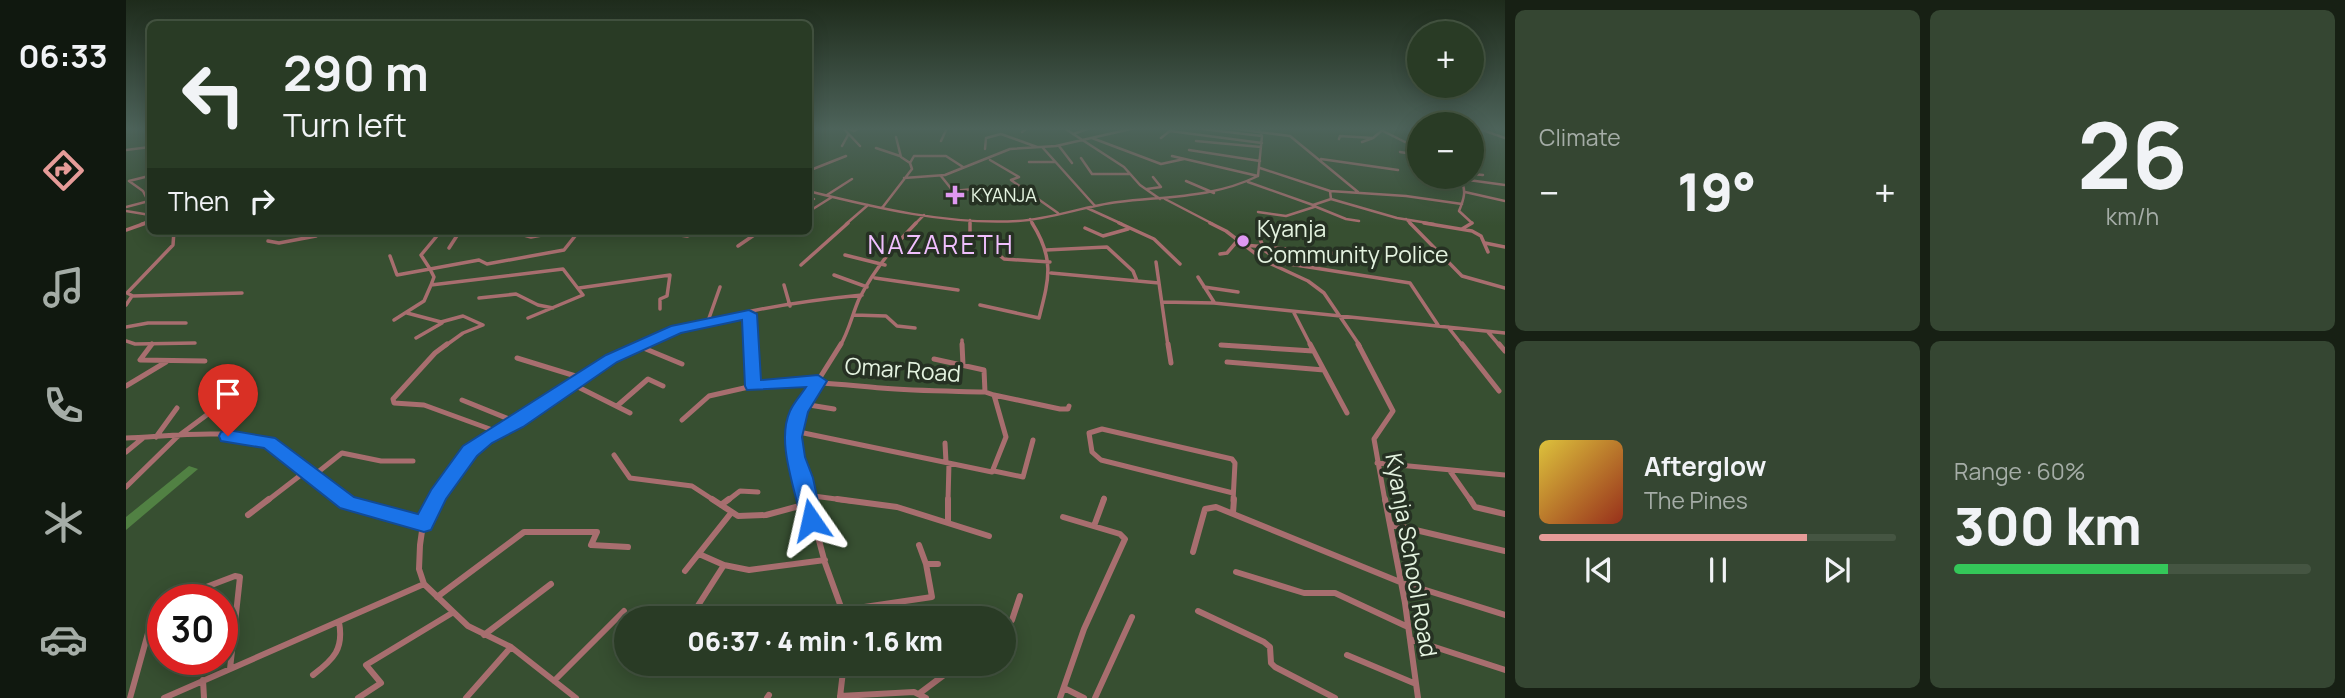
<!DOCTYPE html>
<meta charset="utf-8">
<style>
:root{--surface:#293b25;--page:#354632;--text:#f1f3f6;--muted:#a5ada7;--line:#455542;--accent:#e69b98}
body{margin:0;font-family:Manrope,sans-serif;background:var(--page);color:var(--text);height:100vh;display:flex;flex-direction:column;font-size:26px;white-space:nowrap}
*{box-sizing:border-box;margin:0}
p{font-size:23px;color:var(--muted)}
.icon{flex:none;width:38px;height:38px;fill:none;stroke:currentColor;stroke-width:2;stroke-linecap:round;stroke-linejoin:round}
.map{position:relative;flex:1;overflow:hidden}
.sheet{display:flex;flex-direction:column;gap:10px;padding:10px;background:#172014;width:840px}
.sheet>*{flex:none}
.guide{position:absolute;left:21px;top:21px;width:665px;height:214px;border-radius:10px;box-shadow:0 4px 18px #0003,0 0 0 2px var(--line);background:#293b25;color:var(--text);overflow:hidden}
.buttons{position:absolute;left:1281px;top:21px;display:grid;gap:14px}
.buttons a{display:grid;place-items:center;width:77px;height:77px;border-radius:50%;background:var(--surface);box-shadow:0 4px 18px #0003,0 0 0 2px var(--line);font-size:35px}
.speed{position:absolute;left:21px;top:584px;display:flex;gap:14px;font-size:35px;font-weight:700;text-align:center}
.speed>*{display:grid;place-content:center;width:91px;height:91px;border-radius:50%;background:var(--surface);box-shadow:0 4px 18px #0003,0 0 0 2px var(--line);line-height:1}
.speed .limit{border:10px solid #d22;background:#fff;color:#111}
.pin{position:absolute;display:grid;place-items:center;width:60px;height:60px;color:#fff;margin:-72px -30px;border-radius:50% 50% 50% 0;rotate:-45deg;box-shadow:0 0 7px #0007}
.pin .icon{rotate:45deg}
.me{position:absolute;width:77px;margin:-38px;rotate:349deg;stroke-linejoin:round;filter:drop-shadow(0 0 5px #0008)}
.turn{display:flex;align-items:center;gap:24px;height:147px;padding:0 21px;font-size:32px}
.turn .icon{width:91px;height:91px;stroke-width:2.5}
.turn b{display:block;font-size:49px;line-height:60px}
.then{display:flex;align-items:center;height:66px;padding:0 21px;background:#0003;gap:14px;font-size:26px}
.big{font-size:52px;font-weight:800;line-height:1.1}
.sheet .widget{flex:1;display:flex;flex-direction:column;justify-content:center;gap:10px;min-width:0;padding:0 24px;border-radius:10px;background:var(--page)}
.sheet .dial{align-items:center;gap:0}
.dial b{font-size:91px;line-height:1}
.song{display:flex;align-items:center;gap:21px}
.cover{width:84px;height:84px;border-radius:10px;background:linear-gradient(135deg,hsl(50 70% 55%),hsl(10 70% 35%))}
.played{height:7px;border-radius:4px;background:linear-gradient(90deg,var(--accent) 75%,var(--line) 75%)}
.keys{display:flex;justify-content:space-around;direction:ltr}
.heat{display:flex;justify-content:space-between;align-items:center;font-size:38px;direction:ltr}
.charge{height:10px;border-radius:5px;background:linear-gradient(90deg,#34c759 60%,var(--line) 0)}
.sheet .tiles{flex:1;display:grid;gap:10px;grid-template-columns:repeat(2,1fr)}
.trip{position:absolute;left:488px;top:606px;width:402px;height:70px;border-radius:35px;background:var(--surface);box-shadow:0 4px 18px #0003,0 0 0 2px var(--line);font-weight:800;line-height:70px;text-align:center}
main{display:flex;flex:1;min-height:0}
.menu{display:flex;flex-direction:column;width:126px;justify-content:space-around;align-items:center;background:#10180f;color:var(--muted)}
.menu .icon{width:49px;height:49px}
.menu .current{color:var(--accent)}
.menu b{font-size:32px;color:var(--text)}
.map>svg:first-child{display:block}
.forest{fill:#518143}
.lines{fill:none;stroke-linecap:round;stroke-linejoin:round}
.minor-far3{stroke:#a86e6f;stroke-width:2.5}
.minor-far2{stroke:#a86e6f;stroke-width:3.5}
.minor-far1{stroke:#a86e6f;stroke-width:5}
.minor{stroke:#a86e6f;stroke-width:6}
.route{fill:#1a73e8;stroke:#114b97;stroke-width:2}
.poi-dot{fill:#df98f2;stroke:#263123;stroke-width:2.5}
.labels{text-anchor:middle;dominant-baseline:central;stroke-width:7;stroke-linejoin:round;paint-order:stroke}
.far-poi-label{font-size:19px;fill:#e4f3e0;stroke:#263123;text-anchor:start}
.poi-label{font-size:23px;fill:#e4f3e0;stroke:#263123;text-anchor:start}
.street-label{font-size:23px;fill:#e4f3e0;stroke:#263123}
.quarter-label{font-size:26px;letter-spacing:2px;fill:#f0bffe;stroke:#263123}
</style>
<main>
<nav class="menu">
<b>06:33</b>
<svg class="icon current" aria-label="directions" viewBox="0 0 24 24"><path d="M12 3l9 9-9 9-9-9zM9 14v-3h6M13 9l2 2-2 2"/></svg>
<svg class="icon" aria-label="music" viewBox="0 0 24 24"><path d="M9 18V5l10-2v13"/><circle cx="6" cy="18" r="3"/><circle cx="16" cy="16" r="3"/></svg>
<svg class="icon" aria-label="phone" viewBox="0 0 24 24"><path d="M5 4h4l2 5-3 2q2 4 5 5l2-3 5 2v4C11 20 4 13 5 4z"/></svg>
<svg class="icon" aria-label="climate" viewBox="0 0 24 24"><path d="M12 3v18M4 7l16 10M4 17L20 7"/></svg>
<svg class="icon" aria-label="car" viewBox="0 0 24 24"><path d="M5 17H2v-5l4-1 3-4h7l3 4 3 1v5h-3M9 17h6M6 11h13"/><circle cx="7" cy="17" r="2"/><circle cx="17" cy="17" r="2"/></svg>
</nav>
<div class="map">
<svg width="1379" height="698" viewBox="0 0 1379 698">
<rect width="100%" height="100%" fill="#374f31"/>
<path class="forest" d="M63 466 72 469 0 530V517Z"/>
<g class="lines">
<path class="minor-far3" d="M717 128 734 146
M721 128 728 131 733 128
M938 128 998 167 1014 185 1034 199
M1103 128 1164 136 1232 192
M1351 128 1379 138
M1076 129 1136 136
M1044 131 1136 143
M1257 131 1293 149
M896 132 902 128
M947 134 964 128
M770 137 775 157 784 163
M966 138 1035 164 1058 159
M1035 138 1045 130
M1213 139 1214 136 1247 138
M815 141 821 128
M1070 141 1135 147
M1236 142 1247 138 1259 128
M716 146 722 135
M933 146 946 163
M750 148 774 156
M917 148 969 206
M859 149 860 138 875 134 911 147
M0 150 24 147
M1063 150 1134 161
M1274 152 1293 155
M1046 156 1132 176
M955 158 966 174H1003
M1195 159 1272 170
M864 160 893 177 885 180 932 213
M903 162H929
M1134 168 1204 191 1205 199
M682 171 720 156
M1346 174 1357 175
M815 176 827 191 858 188
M1322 177 1334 179C1341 190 1338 199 1333 211L1346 223 1344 224
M778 178 819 175 884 149 930 146 1009 128
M1335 179 1379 185
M1060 181 1088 193
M1122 182 1187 205 1205 199 1271 218 1308 224
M1021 189 1035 187 1027 177
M682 191C751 208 821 225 892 221 926 219 958 206 992 202 1041 196 1087 198 1132 176L1136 136 1132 128
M1204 191 1280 196 1336 204
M1339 192 1379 201
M701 195 726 179
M1039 199 1087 224
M22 201 17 191 3 181 23 176
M682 202 688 199
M1188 206 1220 219 1233 221
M0 207 23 201
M756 208 786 169 784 163 788 156H820L837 167
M961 208 996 224
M0 211 24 215
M682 212 706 197
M1132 212 1160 216 1188 207
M904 219 907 224
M1280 219 1285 224
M844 220V224
M15 224 24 221
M720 224 742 205
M789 224 798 215"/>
<path class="minor-far2" d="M844 223V238
M993 223 1028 239 1054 264
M1084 223 1100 231 1139 261 1182 281 1198 293 1234 346
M1284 223 1336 276 1379 288
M1298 223 1346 231 1355 236 1362 252
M959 228 977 236 1002 229
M1336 229 1346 223
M0 230 20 223
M315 231 295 255 304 269 353 260 361 264 438 250 453 231
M396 231 398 235 405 237 437 231
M526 231 561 236 574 231
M142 241 153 243 190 236 192 231
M1359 243 1379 247
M1118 245 1215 254
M612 246 634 231
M1132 246 1157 263 1284 283 1312 325
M1137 246 1133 237 1139 233
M323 248 334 231
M920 250 981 247 1007 271 1011 281
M1094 254 1101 253 1112 240
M719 255 759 265
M873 255 878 259 924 262
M264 256 271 275 304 269 308 277 305 285
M1030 262 1042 346
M675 265 722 223
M925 273 1033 283
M708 275 741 287
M1072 277 1088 302
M749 278 832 290
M658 285 664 306
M1078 287 1112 292
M453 288 544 275 541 296 534 299V309
M7 296 116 293
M7 296 1 293 47 245 48 231
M353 298 390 294 412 305 427 308
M1036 302 1088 303 1379 333
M0 305 6 296
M854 305 913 318C923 279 929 259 906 223
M281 313 315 322 337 316 357 325 337 333 319 346
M1168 313 1185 346
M623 314 624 346
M728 315 760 316 771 326 789 328
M268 320 298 301 305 285 437 269 457 295 402 318
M582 321 594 287
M0 327 22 323H60
M1322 327 1337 346
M1362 332 1374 346
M290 338 316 323
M836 340V346
M0 341 9 344 69 343
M1095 345 1108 346
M513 346C578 315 665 302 736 295
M714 346C723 331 726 315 733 299 747 272 769 244 790 223"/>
<path class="minor-far1" d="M26 344 14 360 79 361
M321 344 309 353 267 399 268 403 298 405 372 432
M624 344 626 384 629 387C676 379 708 384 755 388 789 391 824 391 859 392L868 395 880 437 866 472 668 431
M836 344 837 365
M1042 344 1045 363
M1184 344 1221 413
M1232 344 1267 411 1248 439 1259 501
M1336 344 1373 391
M1373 344 1379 351
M1095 345 1187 351
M515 347 556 364
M391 358 456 378
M808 359 858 370 859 392
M1101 362 1198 370
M448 385 504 413
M0 386 40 362
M868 395 934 409H942L943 406
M336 400 390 422
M677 404 708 409
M491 406 522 379 537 386
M556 420 583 396 627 386
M30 437 51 408
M0 438C42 437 114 425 150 447 174 462 196 483 218 501
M819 443 820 462
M0 452 17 438
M488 455 504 478 566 486 589 501
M1251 463 1379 475
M868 471 897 477 907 440
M1324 471 1345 501
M187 476 216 453 255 461H287
M0 487 51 437 82 414 129 393
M1107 493 975 460 966 452 963 433 976 429 1106 459 1109 463 1107 501
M680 495 725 501
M141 501 180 471
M309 501 350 445 391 422 485 359 517 344
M601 501 614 491 632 492
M682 501C675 471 663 442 673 411L715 344
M822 501 823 463
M977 501 978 498"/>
<path class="minor" d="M216 499 221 503 297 524
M310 499 297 524 294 545 293 569 298 584 342 626 385 647 450 698
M586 499 612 516 640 515 681 504
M682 499 699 563 719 618
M711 499 771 507 863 536
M1259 499 1279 603 1292 698
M1344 499 1349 507 1379 514
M595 505 603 499
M1107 513 1108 499
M122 515 143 499
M822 523V499
M1264 524 1379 551
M968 526 978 499
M793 545 800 564
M1067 552 1079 509 1090 507 1274 582 1379 615
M573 554 598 565
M559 571 605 513
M1110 572 1178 593H1209L1282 627
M311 597 398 532H471L465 545 502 547
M46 600 109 576 114 577 104 669
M718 610 806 597 800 564H812
M1072 611 1138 642 1144 647 1145 663 1149 667 1209 698
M564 618 598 565 623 570 699 560
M878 629 886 620 894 596
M358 635 425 584
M1284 639 1379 670
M1221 655 1290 684
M187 675C208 659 218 649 213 622
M77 680 78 698
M428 681 498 611
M938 688 958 698
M794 693 834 663
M714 696 788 692 800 698
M714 697 718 663
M4 698 29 608 37 604
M38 698 298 584
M232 698 255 683 240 665 326 613
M340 698 385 647
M641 698 643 695
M934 698 958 629 999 539 994 534 937 517
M969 698 1006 617"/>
</g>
<linearGradient id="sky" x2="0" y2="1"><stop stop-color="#1e2b1b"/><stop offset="0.57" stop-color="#4d635a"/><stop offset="1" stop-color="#4d635a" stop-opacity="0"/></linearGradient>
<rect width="1379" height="226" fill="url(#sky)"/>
<path class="route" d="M623 310 631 314 635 380 692 375 701 381 682 412 676 437 679 457 687 478 696 520 692 526 685 529 678 526 675 520C669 487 650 442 664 411 668 402 675 395 680 387L621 390 619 386 616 320 555 333 491 362 397 427 366 443 351 456 320 499 305 530 298 532 214 508 138 448 95 441 93 436 95 432 102 430 149 438 228 497 292 514 305 490 337 446 480 355 545 326Z"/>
<g class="poi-dot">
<path d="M825.5 184.5h7v7h7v7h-7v7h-7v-7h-7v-7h7z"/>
<circle cx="1117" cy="241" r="7"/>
</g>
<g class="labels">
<g class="far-poi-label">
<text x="845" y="195">KYANJA</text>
</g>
<g class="poi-label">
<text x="1131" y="228">Kyanja<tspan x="1131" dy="26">Community Police</tspan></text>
</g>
<g class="street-label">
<text transform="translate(777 369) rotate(4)">Omar Road</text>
<text transform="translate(1286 555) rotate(80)">Kyanja School Road</text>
</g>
<g class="quarter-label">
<text x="815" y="244">NAZARETH</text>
</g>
</g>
</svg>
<div class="buttons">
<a>+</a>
<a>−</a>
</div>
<div class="speed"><div class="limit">30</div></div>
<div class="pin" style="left:102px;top:436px;background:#d93025"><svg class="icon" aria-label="arrive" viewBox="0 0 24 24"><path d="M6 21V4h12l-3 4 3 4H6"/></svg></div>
<svg class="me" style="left:685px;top:520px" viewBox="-20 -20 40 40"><path d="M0-17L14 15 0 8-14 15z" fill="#1a73e8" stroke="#fff" stroke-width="4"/></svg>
<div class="trip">06:37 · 4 min · 1.6 km</div>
<div class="guide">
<div class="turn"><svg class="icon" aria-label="left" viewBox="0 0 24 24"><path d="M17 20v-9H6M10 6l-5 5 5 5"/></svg><div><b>290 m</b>Turn left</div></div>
<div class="then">Then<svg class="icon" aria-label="right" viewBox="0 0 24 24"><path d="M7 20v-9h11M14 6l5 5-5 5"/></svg></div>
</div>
</div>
<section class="sheet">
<div class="tiles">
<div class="widget"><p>Climate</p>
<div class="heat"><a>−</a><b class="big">19°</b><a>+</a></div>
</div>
<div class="widget dial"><b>26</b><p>km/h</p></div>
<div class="widget">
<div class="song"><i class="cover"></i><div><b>Afterglow</b><p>The Pines</p></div></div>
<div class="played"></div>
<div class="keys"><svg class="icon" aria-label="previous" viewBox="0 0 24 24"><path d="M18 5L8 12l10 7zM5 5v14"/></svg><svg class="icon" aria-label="pause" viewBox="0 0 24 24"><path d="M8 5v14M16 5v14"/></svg><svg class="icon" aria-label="next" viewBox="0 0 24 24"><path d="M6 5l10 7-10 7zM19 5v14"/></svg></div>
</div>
<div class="widget"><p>Range · 60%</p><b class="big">300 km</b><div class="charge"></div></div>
</div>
</section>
</main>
